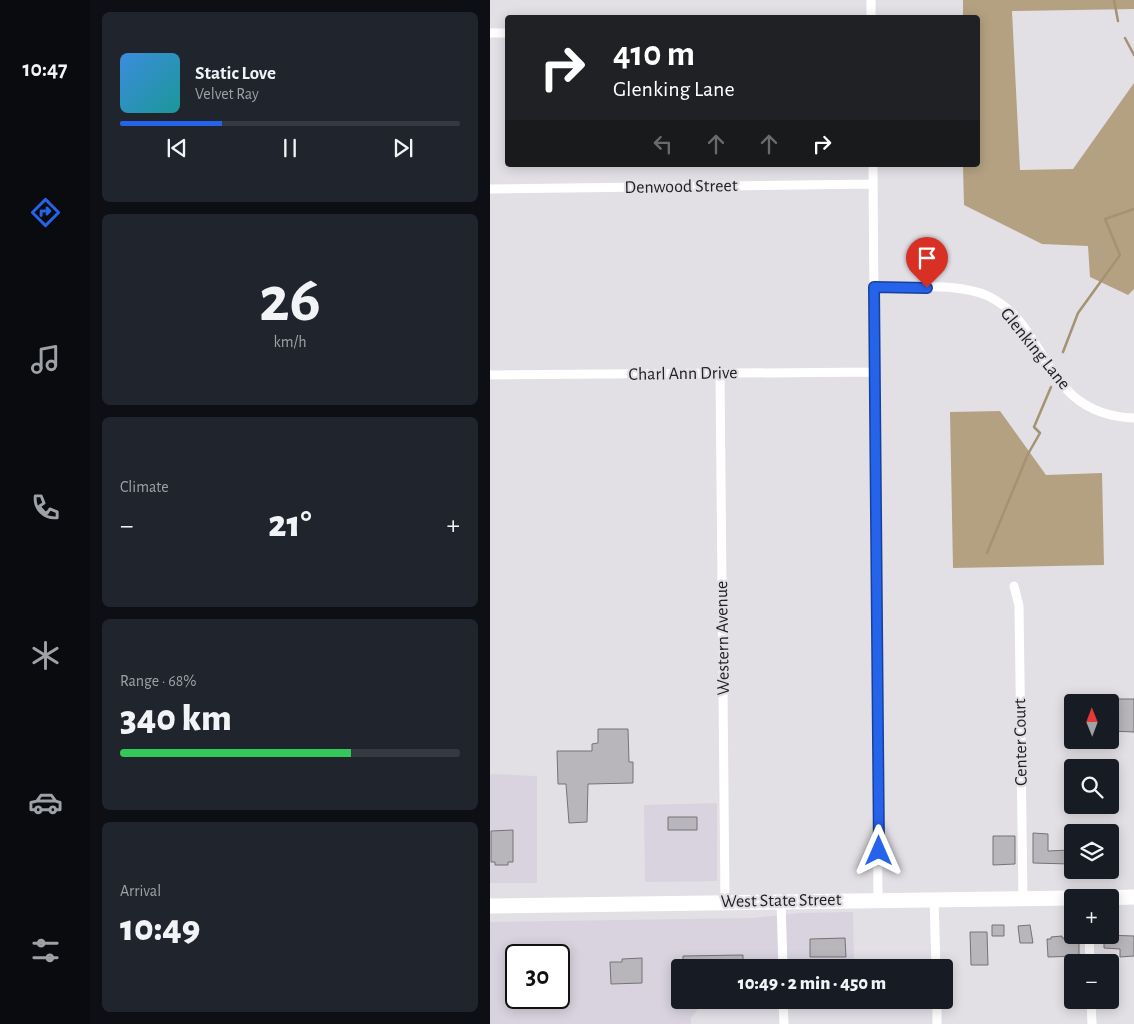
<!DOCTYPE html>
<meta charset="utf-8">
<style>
:root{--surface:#171b24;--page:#20242c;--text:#f1f3f6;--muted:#9ea1a6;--line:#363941;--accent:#2563eb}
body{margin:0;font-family:"Alegreya Sans",sans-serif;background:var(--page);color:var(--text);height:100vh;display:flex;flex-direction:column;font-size:19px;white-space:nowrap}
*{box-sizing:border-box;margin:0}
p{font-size:16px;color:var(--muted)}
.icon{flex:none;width:28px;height:28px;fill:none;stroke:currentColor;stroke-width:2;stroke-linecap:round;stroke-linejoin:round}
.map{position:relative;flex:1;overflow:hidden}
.side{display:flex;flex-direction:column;gap:12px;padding:12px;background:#0d0f14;width:400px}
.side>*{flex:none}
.guide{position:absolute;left:15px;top:15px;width:475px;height:152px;border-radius:5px;box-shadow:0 2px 12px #0003;background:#202124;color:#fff;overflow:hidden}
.needle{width:32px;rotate:359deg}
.tools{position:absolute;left:574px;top:694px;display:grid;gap:10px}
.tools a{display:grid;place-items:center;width:55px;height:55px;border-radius:5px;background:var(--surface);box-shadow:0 2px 12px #0003;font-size:25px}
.speed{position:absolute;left:15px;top:944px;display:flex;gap:10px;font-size:25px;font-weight:700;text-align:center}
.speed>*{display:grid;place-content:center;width:65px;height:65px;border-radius:50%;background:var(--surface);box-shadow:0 2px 12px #0003;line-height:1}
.speed .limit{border:2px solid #111;border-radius:8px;background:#fff;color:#111}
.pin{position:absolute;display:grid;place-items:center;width:42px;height:42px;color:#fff;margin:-51px -21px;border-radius:50% 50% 50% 0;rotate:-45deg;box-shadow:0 0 5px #0007}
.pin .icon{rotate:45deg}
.me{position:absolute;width:55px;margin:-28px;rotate:0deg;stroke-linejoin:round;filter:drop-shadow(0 0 4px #0008)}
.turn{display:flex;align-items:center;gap:18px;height:105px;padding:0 25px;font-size:22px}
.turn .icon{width:65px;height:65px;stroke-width:2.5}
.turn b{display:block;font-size:35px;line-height:42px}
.lanes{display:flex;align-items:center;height:48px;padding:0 25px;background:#0003;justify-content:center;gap:25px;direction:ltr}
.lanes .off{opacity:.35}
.big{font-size:38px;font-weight:800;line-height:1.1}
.side .card{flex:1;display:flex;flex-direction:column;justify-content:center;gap:8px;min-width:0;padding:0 18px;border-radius:8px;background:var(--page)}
.side .dial{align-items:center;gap:0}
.dial b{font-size:65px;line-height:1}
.song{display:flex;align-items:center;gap:15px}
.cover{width:60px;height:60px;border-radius:8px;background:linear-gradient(135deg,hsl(210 70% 55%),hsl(180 70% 35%))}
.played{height:5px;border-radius:2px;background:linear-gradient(90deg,var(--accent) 30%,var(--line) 30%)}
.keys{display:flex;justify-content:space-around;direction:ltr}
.heat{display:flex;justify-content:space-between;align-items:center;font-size:28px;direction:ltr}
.charge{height:8px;border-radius:4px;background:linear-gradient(90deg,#34c759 68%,var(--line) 0)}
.trip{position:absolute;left:181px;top:959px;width:282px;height:50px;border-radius:5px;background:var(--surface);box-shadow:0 2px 12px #0003;font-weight:800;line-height:50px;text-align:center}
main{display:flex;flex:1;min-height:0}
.menu{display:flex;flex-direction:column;width:90px;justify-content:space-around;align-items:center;background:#090b0e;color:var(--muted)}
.menu .icon{width:35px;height:35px}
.menu .active{color:var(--accent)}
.menu b{font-size:22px;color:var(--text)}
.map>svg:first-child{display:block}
.built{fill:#d8d3df;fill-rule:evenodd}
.forest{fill:#b4a182}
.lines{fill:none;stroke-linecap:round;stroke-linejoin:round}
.stream{stroke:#a49273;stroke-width:2.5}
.building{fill:#b8b6ba;stroke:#757377}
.minor{stroke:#fff;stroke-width:9}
.trunk{stroke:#fff;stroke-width:15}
.route-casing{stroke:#184099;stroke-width:12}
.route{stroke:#2563eb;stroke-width:9}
.labels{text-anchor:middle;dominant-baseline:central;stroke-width:4.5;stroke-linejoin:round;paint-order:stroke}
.street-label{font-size:18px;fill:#212122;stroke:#e2e0e5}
</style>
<main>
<nav class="menu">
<b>10:47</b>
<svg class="icon active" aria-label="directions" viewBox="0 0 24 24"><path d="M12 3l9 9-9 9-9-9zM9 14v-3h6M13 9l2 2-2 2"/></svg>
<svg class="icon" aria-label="music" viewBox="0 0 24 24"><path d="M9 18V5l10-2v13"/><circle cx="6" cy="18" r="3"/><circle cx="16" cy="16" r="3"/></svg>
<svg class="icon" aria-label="phone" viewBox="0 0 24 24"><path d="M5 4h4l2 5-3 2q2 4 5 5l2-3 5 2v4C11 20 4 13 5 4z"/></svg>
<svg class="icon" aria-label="climate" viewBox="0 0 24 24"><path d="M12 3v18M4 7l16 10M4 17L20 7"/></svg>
<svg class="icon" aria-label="car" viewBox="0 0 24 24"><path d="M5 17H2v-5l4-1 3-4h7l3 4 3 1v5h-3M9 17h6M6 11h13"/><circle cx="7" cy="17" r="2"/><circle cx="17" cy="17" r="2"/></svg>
<svg class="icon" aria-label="filters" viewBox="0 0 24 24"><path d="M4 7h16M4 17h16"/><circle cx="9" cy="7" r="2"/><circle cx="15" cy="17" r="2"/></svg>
</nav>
<section class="side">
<div class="card">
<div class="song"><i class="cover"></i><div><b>Static Love</b><p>Velvet Ray</p></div></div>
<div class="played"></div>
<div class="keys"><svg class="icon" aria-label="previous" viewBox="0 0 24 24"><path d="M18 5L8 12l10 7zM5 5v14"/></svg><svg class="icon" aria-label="pause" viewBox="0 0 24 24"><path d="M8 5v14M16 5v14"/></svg><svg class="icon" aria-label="next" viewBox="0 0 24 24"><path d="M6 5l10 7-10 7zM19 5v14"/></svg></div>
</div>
<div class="card dial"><b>26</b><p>km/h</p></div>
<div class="card"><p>Climate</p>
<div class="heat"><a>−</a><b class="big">21°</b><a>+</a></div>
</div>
<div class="card"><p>Range · 68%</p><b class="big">340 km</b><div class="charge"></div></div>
<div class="card"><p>Arrival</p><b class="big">10:49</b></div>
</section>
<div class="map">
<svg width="644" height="1024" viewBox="0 0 644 1024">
<rect width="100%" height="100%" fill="#e2e0e5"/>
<path class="built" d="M0 774 47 776V883H0Z
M227 803V881L155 882 154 805Z
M363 912 364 967H337V960L283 962V967L190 968V1000H283L284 1008 208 1009 201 1018V1024H0V922L262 918 308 913ZM26 955H69V998H26Z"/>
<path class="forest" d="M473 0H644V9L522 11 530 170 583 169 644 83V289L638 295 600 277 598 246 552 244 474 205 473 165H488V18L473 17Z
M510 411 556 475 612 473 614 565 463 568 460 412Z"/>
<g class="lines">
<path class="stream" d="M624 0 628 21
M635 38 644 55
M573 352 588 313 630 255 615 219 644 209
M497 553 538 454 550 433 544 427 561 387"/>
</g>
<path class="building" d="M620 699H644V732L620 731Z
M108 729H138L139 762H143V783L98 784 97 822 79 823 76 784H68L67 751H102V744L108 743Z
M178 817H207V830H178Z
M23 830V862H18V865H5V862H1V831Z
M543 833 558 834V851L579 850 580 864 543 863Z
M503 836H525V864L503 865Z
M502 925H514V936H502Z
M540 925 543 943H530L528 926Z
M480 932H497L498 965H481Z
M614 935 644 936V956L630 957V949L614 948Z
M572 936V938H589V956L558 957 557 939H561V937Z
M355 938 356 957H320V939Z
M253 955V968H193V956Z
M152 958V983L121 984 120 962H132V959Z"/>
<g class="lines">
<path class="minor" d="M381 0V18
M0 33H18
M383 165 388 900
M0 189 383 184
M384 287C418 288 467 282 498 296 561 326 550 414 644 418
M230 374 235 902
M0 375 385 372
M524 586 529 606 533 899
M444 899 446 968
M291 901 293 968
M599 935 600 962
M293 1000 294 1024
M447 1000V1024
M601 1000 602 1024"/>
<path class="trunk" d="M610 898 644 897
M0 906 582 898"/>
</g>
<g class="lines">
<defs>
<path id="route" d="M389 851 384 287 437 288"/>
</defs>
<use href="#route" class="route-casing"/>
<use href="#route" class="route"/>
</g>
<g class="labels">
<g class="street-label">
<text transform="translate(191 187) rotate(-1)">Denwood Street</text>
<text transform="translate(545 349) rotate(51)">Glenking Lane</text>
<text transform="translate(193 374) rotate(-1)">Charl Ann Drive</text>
<text transform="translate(233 638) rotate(-91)">Western Avenue</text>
<text transform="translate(531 742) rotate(-91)">Center Court</text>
<text transform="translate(291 901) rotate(-1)">West State Street</text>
</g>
</g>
</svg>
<div class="tools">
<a><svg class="needle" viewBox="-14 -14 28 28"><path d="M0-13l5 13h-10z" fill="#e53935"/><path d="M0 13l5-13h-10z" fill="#9ea1a6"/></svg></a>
<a><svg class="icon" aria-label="search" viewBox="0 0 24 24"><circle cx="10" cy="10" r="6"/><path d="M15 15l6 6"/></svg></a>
<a><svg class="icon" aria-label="layers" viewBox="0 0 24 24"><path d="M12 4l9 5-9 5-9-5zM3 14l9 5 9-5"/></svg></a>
<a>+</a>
<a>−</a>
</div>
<div class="speed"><div class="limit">30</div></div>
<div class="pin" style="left:437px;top:288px;background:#d93025"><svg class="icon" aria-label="arrive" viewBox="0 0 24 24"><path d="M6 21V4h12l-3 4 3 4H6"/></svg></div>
<svg class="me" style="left:389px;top:851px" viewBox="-20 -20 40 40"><path d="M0-17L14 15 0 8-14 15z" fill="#2563eb" stroke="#fff" stroke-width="4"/></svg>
<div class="trip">10:49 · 2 min · 450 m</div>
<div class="guide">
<div class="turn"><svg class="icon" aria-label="right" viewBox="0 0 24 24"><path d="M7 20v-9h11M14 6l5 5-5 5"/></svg><div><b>410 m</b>Glenking Lane</div></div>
<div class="lanes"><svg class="icon off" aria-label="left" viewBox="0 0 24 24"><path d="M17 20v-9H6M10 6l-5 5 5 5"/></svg><svg class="icon off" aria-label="ahead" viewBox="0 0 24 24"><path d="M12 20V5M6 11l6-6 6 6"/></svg><svg class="icon off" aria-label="ahead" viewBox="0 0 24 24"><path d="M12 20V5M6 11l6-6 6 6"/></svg><svg class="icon" aria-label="right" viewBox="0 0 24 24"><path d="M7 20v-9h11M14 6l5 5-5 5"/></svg></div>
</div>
</div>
</main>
